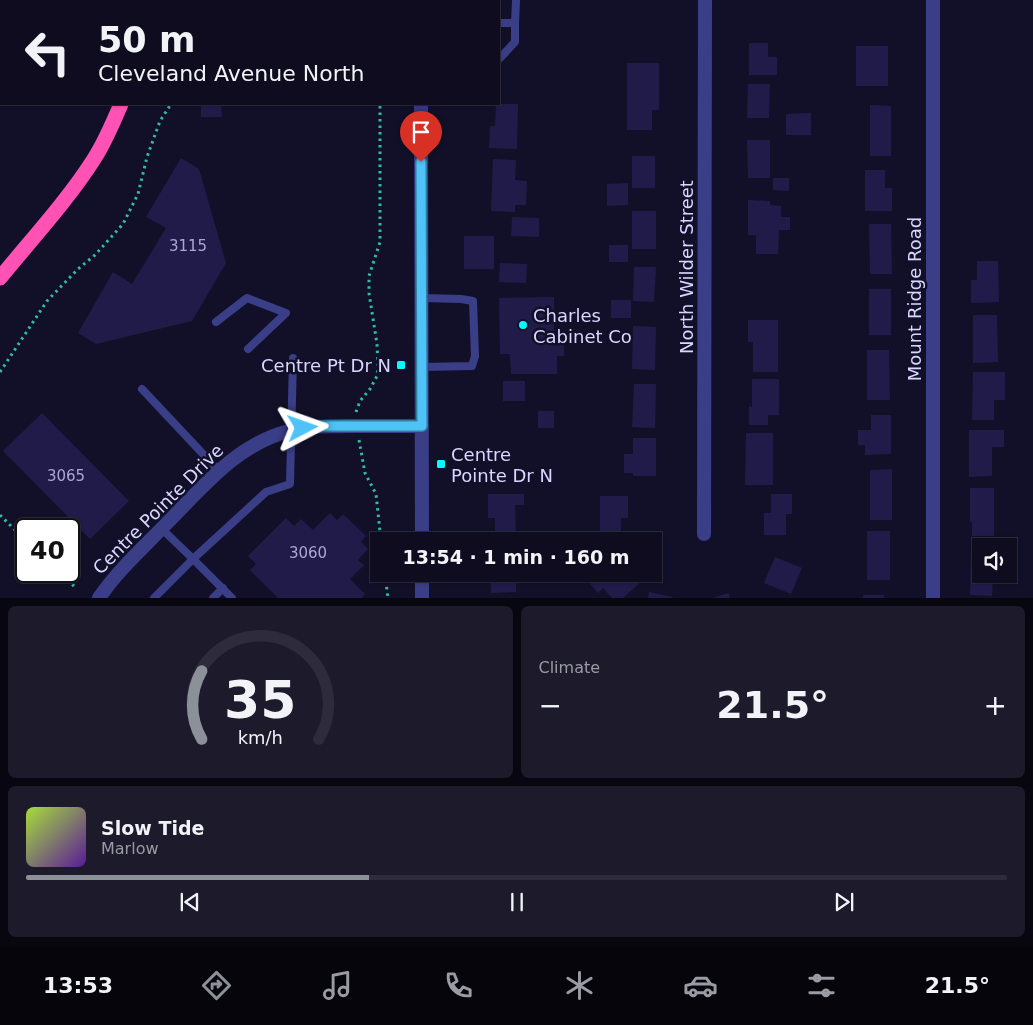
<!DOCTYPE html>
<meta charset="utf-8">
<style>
:root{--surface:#0e0c1e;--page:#1c1a2b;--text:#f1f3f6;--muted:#9b9ba4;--line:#2e2c3c;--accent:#8c9099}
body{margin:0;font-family:"DejaVu Sans",sans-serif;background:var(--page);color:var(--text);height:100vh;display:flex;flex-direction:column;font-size:19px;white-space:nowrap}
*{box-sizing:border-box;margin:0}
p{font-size:16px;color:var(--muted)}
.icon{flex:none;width:28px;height:28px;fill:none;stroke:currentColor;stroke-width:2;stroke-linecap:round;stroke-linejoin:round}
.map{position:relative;height:598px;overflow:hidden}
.side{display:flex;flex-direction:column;gap:8px;padding:8px;background:#080710;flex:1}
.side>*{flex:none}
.guide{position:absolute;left:0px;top:0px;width:500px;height:105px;box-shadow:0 1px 4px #0004,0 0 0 1px var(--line);background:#0e0c1e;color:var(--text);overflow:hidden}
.tools{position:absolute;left:972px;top:538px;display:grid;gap:10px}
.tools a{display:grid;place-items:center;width:45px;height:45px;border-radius:0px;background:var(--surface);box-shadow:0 1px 4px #0004,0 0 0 1px var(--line);font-size:25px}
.speed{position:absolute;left:15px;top:518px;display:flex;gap:10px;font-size:25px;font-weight:700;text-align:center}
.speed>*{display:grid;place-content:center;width:65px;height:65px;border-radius:50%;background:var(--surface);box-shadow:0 1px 4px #0004,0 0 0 1px var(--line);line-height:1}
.speed .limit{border:2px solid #111;border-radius:8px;background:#fff;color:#111}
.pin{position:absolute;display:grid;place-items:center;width:42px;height:42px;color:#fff;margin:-51px -21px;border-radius:50% 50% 50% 0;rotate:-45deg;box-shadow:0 0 5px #0007}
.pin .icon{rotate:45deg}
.me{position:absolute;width:55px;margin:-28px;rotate:86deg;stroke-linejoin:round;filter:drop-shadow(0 0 4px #0008)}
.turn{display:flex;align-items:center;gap:18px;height:105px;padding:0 15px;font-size:22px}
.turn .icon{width:65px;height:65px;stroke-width:2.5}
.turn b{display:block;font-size:35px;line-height:42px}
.big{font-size:38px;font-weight:700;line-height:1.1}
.side .widget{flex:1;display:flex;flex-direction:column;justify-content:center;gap:8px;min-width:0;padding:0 18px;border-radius:8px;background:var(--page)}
.side .dial{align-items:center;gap:0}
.dial svg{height:130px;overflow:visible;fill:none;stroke:var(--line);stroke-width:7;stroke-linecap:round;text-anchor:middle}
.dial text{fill:var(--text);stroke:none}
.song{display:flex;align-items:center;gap:15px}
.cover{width:60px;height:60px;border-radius:8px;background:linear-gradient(135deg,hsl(80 70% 55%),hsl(270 70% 35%))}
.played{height:5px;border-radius:2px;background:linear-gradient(90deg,var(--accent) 35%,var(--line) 35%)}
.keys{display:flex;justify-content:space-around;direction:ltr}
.heat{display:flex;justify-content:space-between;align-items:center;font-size:28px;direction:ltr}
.side .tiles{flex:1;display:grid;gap:8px;grid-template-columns:1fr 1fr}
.widget:last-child{grid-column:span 2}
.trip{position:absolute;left:370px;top:532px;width:292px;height:50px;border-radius:0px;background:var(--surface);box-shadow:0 1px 4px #0004,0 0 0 1px var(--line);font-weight:700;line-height:50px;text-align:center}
.dock{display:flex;height:80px;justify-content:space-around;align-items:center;background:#06050c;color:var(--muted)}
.dock .icon{width:35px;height:35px}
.dock .current{color:var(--accent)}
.dock b{font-size:22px;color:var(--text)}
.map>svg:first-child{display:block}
.building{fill:#211b49}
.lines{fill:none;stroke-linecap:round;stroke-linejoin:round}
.path{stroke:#2fbba6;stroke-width:3;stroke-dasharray:2.5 4;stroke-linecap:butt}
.service{stroke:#3a3e87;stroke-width:8}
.minor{stroke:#3a3e87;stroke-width:14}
.tertiary{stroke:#3a3e87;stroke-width:14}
.motorway{stroke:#ff52b4;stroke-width:15}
.route-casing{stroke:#337fa1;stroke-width:12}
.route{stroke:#4fc3f7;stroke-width:9}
.poi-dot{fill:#03fdff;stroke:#121028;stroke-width:2}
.labels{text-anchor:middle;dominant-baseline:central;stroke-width:5;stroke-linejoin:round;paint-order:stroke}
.number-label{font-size:15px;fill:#aaa8d2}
.street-label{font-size:18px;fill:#d8d7ff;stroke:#121028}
.poi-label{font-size:18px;fill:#d8d7ff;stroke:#121028;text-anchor:start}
</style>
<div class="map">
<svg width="1033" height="598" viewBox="0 0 1033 598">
<rect width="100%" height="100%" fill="#121028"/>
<path class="building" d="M749 43H768V57H777V75H749Z
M856 46H888V86H856Z
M627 63H659V110H652V130H627Z
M748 84H770L769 118H747Z
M201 104H221L222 117H201Z
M496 104H518L517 149 489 148 490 126H495Z
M870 105 891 106V156H870Z
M811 113V135H786V114Z
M747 140H770V178H748Z
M632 156H655V188H632Z
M181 158 199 169 226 263 192 321 96 344 78 333 113 272 132 284 166 228 146 217Z
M493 159 516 160 515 180 527 181 526 205H515V212L491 211Z
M865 170H885V188H892V211H865Z
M773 178H789V191L773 190Z
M628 183V205L607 206V184Z
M748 200 770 201V205L781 206V217H790V230H779L778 254H756V235H748Z
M632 211H656V249H632Z
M512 217 539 218V237L511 236Z
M869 224H891L892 274H870Z
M464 236H494V269H464Z
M609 245H628V262H609Z
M977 261H998L999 302 971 303V280H977Z
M500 263 527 264 526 283 499 282Z
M634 267H656L654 302 633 301Z
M869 289H891V335H869Z
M554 297V335H564V356H557V374H511L510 354H500L499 298Z
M611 300H631V318H611Z
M973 315H997L998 362 973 363Z
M748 320H778V372H753V342H748Z
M633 326 656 327 655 370 632 369Z
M867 350H889L890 400H867Z
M973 372H1005V400H994V420H972Z
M752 379H779V415H768V425H749V406L752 407Z
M503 381H525V401H503Z
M634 384H656L655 428 632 427Z
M538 411H554V428H538Z
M42 413 129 501 90 539 3 451Z
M871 415H891V454L865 455V445H858V430H871Z
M969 430H1004V447H992V476L969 477Z
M746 433H773V485H745Z
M633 438H656V476H633V473H624V454H633Z
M892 469V520H870V470Z
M970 488H994V536H972V522H970Z
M488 494H524V505H515L516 536H495V518H488Z
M771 494H792V514H786V535H764V513H771Z
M600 496H628V518H621V537H600Z
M330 513 337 520 343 514 366 536 361 542 368 549 358 560 364 565 350 579 365 594 362 598H278L250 570 256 564 248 556 286 518 294 526 301 519 313 530Z
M867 531H890V580H867Z
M971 546H981V574H993L992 596 970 595Z
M775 557 802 568 791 594 764 583Z
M490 574H516V592L491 593Z
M592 574H638L643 580 623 598H612L603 588 598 593 590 584 596 580Z
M649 592 673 597 672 598H648Z
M729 593 730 598H715V597Z
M863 595H884V598H863Z"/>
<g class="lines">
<path class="path" d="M394 1V0
M0 372 47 301 78 269 95 255 123 224 138 194 147 157 160 121 171 104
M356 412 360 401 370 389 377 376 378 366 377 344 369 293V276L380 242V104
M359 440 365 473 376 494 381 541
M0 515 26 541
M58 571 75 587
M385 574 388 598"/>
<path class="service" d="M499 23H515L516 0
M499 59 515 42V23
M422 298 461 299 473 301 475 356 472 366 422 367
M216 322 247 298 286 313 248 349
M142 389 219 471
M162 529 193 559 266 492 290 484 293 358
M154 598 193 559 232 598
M213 598 223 588"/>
<path class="minor" d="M704 534 705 0
M933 598V0"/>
<path class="tertiary" d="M421 1V0
M421 104 422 541
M422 574V598
M99 598C118 570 143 548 166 524 202 488 237 444 289 431 308 426 329 426 349 426 374 426 398 426 422 426"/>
<path class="motorway" d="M138 1V0
M0 278C31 240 68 200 94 159 105 142 113 123 121 104"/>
</g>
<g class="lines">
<defs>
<path id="route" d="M303 428 325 426H422L421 162"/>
</defs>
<use href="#route" class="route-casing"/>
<use href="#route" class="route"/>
</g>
<g class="poi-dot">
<circle cx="523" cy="325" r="5"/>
<rect x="396" y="360" width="10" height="10" rx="2.5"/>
<rect x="436" y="459" width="10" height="10" rx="2.5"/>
</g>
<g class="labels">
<g class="number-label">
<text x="188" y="246">3115</text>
<text x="66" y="476">3065</text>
<text x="308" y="553">3060</text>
</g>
<g class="street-label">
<text transform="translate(686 267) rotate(-90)">North Wilder Street</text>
<text transform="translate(914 299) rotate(-90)">Mount Ridge Road</text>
<text transform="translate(158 509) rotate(-45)">Centre Pointe Drive</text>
</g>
<g class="poi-label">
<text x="533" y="315">Charles<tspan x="533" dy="21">Cabinet Co</tspan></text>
<text x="391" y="365" text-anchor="end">Centre Pt Dr N</text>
<text x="451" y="454">Centre<tspan x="451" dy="21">Pointe Dr N</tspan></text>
</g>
</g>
</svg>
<div class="tools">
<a><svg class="icon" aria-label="sound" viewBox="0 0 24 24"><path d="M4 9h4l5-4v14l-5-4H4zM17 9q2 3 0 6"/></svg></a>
</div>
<div class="speed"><div class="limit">40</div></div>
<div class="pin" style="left:421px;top:162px;background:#d93025"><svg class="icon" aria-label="arrive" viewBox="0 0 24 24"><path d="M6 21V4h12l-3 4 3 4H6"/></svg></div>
<svg class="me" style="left:303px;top:428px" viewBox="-20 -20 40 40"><path d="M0-17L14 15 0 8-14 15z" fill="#4fc3f7" stroke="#fff" stroke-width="4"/></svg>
<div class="trip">13:54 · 1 min · 160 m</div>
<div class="guide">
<div class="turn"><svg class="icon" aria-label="left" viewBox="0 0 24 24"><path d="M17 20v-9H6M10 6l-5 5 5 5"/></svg><div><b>50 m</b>Cleveland Avenue North</div></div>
</div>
</div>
<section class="side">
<div class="tiles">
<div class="widget dial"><svg viewBox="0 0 100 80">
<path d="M14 69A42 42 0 1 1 86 69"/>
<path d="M14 69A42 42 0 0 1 14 27" stroke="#8c9099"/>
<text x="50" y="56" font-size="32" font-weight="700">35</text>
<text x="50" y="72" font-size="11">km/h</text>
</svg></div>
<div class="widget"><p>Climate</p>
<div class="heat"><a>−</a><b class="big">21.5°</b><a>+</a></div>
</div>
<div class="widget">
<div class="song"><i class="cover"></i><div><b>Slow Tide</b><p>Marlow</p></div></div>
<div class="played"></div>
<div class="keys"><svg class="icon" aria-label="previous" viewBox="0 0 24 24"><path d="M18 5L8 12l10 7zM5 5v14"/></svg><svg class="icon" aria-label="pause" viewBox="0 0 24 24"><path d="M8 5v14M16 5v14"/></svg><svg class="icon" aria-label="next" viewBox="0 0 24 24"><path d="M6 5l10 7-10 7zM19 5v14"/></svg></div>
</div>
</div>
</section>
<nav class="dock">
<b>13:53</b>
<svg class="icon current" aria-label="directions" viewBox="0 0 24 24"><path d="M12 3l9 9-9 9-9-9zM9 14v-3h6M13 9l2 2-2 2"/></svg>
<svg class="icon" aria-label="music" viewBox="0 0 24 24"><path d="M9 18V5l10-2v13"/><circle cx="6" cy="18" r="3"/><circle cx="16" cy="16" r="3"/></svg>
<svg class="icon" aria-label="phone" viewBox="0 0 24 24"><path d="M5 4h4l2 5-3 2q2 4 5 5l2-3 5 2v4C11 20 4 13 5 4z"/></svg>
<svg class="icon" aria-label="climate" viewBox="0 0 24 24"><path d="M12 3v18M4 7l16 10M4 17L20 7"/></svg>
<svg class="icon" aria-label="car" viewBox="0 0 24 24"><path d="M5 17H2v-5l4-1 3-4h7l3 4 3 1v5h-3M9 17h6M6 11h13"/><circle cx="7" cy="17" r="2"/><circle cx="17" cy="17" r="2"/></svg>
<svg class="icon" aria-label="filters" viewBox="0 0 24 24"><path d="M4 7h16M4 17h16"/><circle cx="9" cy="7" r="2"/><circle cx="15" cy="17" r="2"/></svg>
<b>21.5°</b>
</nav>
